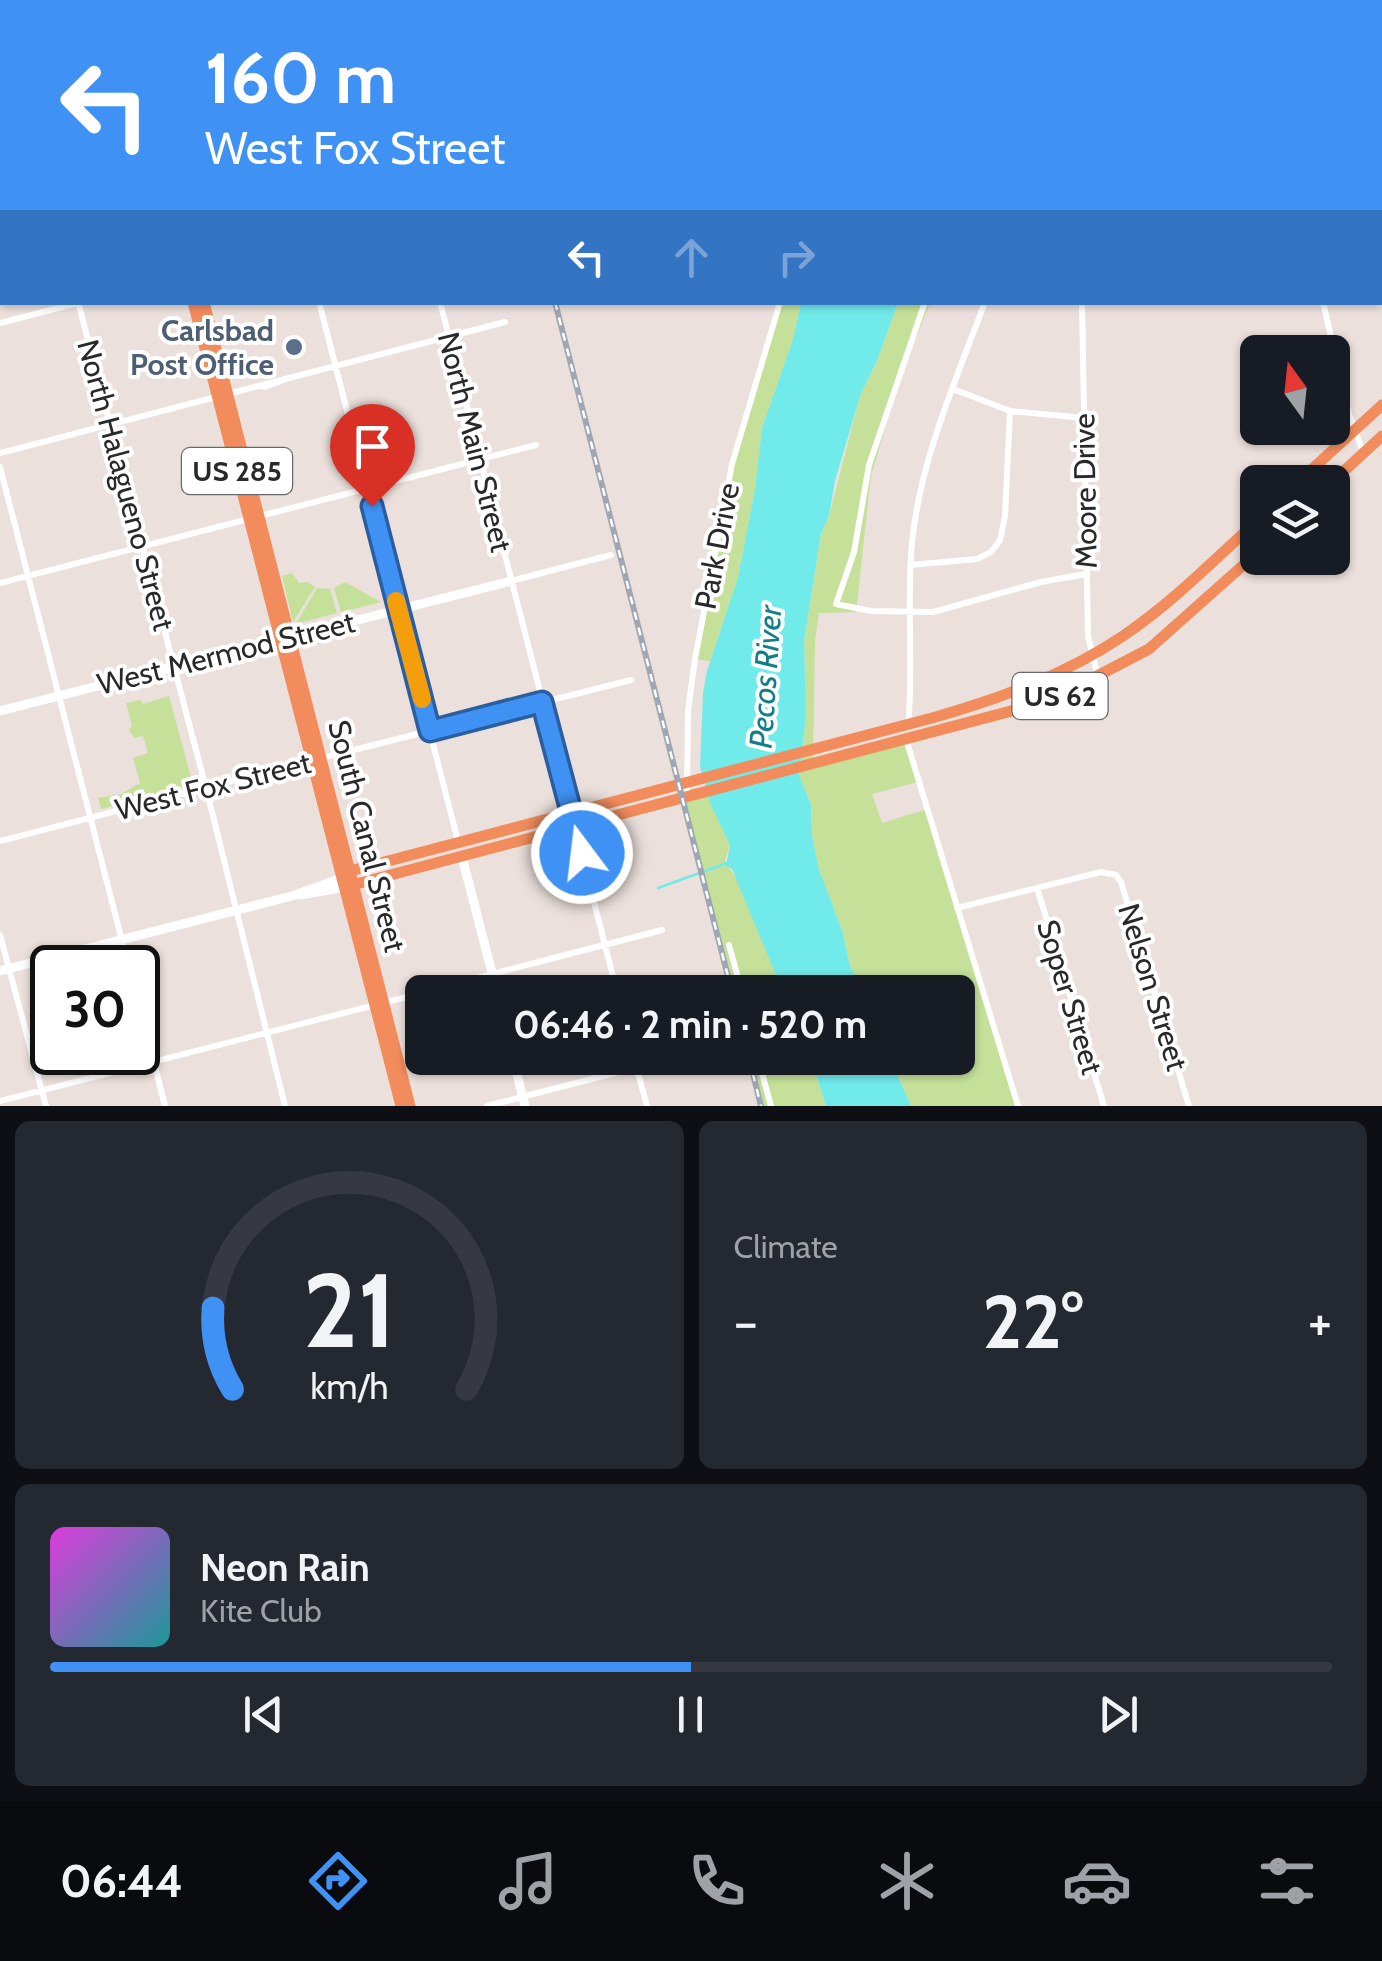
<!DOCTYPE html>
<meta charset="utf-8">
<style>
:root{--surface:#171b24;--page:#242831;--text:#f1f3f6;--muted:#9ea1a6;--line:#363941;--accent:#4091f4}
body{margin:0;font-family:Cabin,sans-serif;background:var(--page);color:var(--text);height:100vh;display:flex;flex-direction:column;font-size:38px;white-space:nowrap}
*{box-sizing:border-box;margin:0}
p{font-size:32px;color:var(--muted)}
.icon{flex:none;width:55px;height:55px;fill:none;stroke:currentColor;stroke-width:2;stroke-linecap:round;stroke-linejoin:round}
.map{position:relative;height:1106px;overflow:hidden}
.side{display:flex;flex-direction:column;gap:15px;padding:15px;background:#0d0f14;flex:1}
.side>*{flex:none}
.banner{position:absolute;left:0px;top:0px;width:1382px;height:305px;box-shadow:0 2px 8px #0004;background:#4091f4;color:#fff;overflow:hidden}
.needle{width:65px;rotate:345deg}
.tools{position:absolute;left:1240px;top:335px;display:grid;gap:20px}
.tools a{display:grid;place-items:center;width:110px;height:110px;border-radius:15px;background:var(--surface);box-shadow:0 2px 8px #0004;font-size:50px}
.speed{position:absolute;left:30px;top:945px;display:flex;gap:20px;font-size:50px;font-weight:700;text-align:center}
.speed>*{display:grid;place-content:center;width:130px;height:130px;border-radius:50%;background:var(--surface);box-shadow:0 2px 8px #0004;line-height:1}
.speed .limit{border:5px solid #111;border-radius:15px;background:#fff;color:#111}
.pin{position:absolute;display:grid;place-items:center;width:85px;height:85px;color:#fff;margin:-102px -42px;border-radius:50% 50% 50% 0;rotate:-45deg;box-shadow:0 0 10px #0007}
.pin .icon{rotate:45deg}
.me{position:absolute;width:110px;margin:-55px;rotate:345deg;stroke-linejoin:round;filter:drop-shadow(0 0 8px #0008)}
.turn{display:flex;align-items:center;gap:35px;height:210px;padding:0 40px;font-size:45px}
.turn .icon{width:130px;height:130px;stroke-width:2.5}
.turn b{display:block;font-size:70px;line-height:85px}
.lanes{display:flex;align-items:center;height:95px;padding:0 40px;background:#0003;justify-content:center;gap:50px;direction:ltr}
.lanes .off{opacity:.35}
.big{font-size:75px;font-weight:700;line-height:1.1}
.side .card{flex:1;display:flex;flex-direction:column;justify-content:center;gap:15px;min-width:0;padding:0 35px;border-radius:15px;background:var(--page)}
.side .dial{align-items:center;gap:0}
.dial svg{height:260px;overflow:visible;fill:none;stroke:var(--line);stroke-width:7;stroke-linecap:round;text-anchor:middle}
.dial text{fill:var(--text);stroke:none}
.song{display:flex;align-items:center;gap:30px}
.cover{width:120px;height:120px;border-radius:15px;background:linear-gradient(135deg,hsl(300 70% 55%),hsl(180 70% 35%))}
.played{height:10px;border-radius:5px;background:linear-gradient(90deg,var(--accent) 50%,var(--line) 50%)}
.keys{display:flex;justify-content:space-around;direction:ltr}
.heat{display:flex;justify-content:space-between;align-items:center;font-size:55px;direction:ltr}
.side .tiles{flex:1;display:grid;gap:15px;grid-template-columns:1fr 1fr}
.card:last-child{grid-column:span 2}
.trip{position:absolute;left:405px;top:975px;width:570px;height:100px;border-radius:15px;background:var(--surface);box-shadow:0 2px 8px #0004;font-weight:700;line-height:100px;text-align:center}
.dock{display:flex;height:160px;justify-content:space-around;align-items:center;background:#090b0e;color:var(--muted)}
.dock .icon{width:70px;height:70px}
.dock .active{color:var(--accent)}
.dock b{font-size:45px;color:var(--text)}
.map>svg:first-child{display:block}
.green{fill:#c4e099}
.water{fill:#71eaea}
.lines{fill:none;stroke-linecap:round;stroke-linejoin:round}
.stream{stroke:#71eaea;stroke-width:2.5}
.minor{stroke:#fff;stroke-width:6}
.tertiary{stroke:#fff;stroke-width:9}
.trunk{stroke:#f28c5c;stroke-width:11}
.rail-casing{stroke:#9ea7b3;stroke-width:6}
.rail{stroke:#fff;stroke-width:2.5;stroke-dasharray:8;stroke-linecap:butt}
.route-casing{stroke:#2a5e9f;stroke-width:25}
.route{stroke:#4091f4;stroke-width:18}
.slow{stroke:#f59e0b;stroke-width:18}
.service-dot{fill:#5c6f8a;stroke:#fff;stroke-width:4}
.labels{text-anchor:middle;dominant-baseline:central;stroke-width:8;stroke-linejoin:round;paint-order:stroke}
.shield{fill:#fff;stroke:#696969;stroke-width:2.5}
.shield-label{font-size:28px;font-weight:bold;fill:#292929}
.service-label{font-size:30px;font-weight:bold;fill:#4e5e75;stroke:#fff;text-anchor:end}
.street-label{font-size:30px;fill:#292929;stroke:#fff}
.water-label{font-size:32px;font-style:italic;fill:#117f88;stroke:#fff}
</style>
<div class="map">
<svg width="1382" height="1106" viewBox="0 0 1382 1106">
<rect width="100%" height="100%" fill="#ebe0db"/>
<path class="green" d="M780 303H801L793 339 762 428 755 489 738 577 710 661 695 659 732 464Z
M898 303H930L901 375 871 476 856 612 819 613 815 640 813 761 906 739 918 782 872 794 882 823 927 809 1018 1106H911L890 1058H958V992H864L850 966 842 930 819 870 812 836 811 805 799 776 806 715 804 641 821 533 829 516 861 392 876 363Z
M292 573 299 583 307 582 315 587 293 622 282 576Z
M345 582 381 602 341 612 334 588Z
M317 588 330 589 337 613 296 624Z
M169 696 193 785 101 809 98 798 121 794 140 783 133 758 148 753 143 736 134 738 129 730 132 726 126 703 141 700 143 704Z
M707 790 730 845 725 860 742 889 783 992H732L682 797Z
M749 1058H811L826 1106H761Z"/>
<path class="water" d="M801 303H898L876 363 861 393 835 481 829 516 821 533 804 641 806 715 799 776 811 805 812 836 819 870 842 930 850 966 864 992H783L732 869 726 866 730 845 710 803 700 766 703 693 707 671 738 577 755 489 762 428 793 339Z
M811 1058H890L911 1106H826Z"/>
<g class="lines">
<path class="stream" d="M658 888 727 863"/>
<path class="minor" d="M1 0 2 4
M362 0 363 2
M1037 0V2
M1260 0 1261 2
M237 2 246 0
M799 2V0
M0 64 2 63
M0 193H2
M78 302 206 788 285 1106
M319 302 458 841
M440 302 571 812
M925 302 869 465 854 552 836 604 871 611 933 612 1041 582 1086 574
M1082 302 1088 636 1098 677
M1323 302 1349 414 1363 452
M0 323 81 302
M261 386 265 387 286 379
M953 389 1010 411 1084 418
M0 453 505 322
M0 467 129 968
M910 565 977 559 991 552 1000 540 1005 516 1010 411
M511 581 611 555
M0 583 536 445
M908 727C914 666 906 604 912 543 920 460 956 380 985 302
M906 739 1018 1106
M322 758 631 680
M687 795 688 711 695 659 732 464 780 302
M574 824 617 992
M0 841 310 761
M1037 888 1104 1106
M957 908 1101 872 1116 875 1121 882 1189 1106
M0 935 46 1106
M729 945 742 992
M423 992 662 930
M138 1000 165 1106
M634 1058 647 1106
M758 1058 771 1106
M0 1101 422 993
M487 1106 673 1058"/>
<path class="tertiary" d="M0 711 511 581
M462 857 497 992
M300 895 345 887
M0 971 292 896 342 878
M513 1058 525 1106"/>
<path class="trunk" d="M116 0 117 2
M127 0V2
M193 302 401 1106
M204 302 410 1106
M1298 482 1382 405
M1332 482 1382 436
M342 878 350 871 932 718C999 699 1065 675 1123 636 1172 603 1214 560 1258 520
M345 887 1049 701 1149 649 1258 552"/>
<defs>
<path id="rail" d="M478 0V2
M555 302 732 992
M749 1058 761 1106"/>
</defs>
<use href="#rail" class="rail-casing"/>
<use href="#rail" class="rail"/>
</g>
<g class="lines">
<defs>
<path id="route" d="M372 506 430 731 542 702 582 853"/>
</defs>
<use href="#route" class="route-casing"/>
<use href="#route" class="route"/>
<path class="slow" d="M396 601 422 699"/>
</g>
<circle class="service-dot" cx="294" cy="347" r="10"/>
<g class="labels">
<g class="shield">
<rect x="182" y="448" width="110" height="46" rx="8"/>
<rect x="1012.5" y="673" width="95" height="46" rx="8"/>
</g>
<g class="shield-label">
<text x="237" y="471">US 285</text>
<text x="1060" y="696">US 62</text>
</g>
<g class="service-label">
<text x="274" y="330">Carlsbad<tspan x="274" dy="34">Post Office</tspan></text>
</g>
<g class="street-label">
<text transform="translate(475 442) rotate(76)">North Main Street</text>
<text transform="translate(126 485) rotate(75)">North Halagueno Street</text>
<text transform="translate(1085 491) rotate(-91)">Moore Drive</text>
<text transform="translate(717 546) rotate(-79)">Park Drive</text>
<text transform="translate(226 653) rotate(-14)">West Mermod Street</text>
<text transform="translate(213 786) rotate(-14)">West Fox Street</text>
<text transform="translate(367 836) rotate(76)">South Canal Street</text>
<text transform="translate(1153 987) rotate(73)">Nelson Street</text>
<text transform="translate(1070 997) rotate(73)">Soper Street</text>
</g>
<g class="water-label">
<text transform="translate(765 677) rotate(-86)">Pecos River</text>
</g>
</g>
</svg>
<div class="tools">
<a><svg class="needle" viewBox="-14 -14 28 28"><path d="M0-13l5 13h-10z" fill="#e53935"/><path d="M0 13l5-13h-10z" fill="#9ea1a6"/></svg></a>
<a><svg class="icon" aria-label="layers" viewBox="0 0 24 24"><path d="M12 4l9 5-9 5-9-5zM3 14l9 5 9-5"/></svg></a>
</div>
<div class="speed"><div class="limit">30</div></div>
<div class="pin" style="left:372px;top:506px;background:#d93025"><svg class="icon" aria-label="arrive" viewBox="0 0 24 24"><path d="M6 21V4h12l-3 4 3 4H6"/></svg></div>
<svg class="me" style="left:582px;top:853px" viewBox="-20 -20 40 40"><circle r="17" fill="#4091f4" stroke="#fff" stroke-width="3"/><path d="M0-11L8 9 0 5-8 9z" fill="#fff"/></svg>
<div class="trip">06:46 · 2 min · 520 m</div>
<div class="banner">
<div class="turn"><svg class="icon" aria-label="left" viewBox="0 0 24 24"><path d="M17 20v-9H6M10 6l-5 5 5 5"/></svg><div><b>160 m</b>West Fox Street</div></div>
<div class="lanes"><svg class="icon" aria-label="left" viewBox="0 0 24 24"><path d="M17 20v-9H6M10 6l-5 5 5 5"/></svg><svg class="icon off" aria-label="ahead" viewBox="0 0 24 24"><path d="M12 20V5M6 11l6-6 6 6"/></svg><svg class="icon off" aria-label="right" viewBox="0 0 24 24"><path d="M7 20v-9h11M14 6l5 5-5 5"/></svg></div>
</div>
</div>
<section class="side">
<div class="tiles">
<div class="card dial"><svg viewBox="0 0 100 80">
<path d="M14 69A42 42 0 1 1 86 69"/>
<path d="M14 69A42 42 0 0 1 8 44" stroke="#4091f4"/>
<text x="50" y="56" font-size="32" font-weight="700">21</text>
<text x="50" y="72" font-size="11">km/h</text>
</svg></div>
<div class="card"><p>Climate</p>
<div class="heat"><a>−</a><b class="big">22°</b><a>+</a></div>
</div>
<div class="card">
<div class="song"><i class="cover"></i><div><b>Neon Rain</b><p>Kite Club</p></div></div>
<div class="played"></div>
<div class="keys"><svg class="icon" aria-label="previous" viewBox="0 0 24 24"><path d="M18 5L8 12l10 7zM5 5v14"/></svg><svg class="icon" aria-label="pause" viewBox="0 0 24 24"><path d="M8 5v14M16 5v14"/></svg><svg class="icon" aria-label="next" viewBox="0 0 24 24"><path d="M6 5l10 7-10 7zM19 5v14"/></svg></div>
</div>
</div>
</section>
<nav class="dock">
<b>06:44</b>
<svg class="icon active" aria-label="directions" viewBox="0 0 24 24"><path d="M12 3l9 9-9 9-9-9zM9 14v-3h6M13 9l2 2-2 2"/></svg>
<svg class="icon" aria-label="music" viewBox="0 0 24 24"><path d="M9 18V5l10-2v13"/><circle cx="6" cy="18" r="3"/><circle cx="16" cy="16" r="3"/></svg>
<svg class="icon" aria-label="phone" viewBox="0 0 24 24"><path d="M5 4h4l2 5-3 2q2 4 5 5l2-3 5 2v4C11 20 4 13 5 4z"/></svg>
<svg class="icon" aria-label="climate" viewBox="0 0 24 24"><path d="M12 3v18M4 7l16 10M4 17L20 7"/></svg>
<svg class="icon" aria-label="car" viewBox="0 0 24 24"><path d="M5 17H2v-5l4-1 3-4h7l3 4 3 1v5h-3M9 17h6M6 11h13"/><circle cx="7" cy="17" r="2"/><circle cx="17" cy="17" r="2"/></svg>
<svg class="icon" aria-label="filters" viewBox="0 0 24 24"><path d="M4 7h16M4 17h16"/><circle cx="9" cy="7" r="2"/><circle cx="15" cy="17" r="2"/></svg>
</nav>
